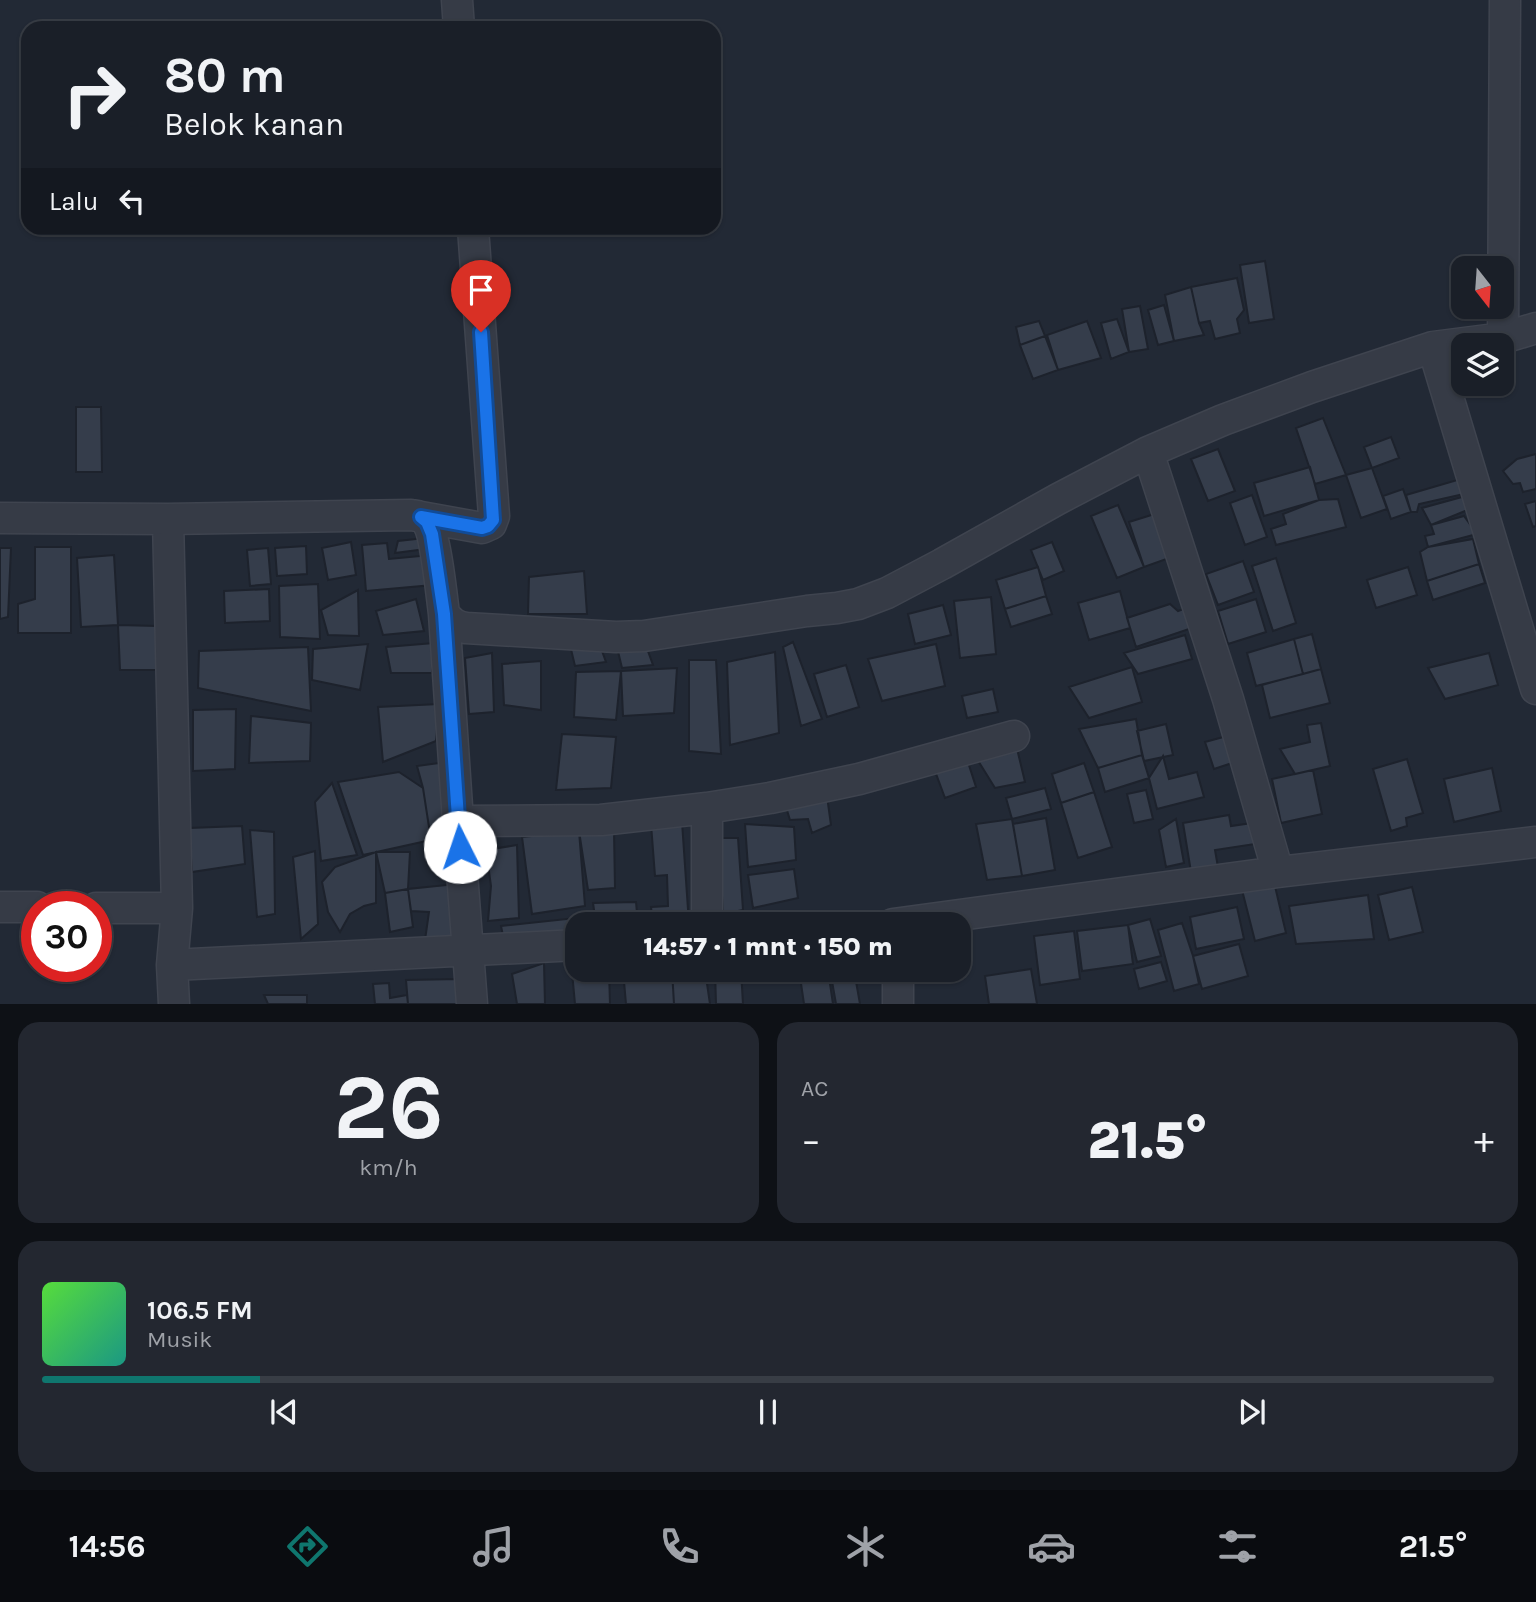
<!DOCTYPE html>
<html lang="id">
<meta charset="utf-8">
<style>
:root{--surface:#1a1f28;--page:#232730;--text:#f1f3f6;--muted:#9fa2a8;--line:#383d45;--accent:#0f766e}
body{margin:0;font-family:Karla,sans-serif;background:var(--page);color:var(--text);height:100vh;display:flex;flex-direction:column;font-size:26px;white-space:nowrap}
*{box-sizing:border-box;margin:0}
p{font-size:23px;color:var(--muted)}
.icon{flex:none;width:38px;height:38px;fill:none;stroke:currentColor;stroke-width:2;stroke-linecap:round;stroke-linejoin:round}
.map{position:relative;height:1004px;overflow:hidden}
.panel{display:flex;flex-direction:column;gap:18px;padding:18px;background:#0e1116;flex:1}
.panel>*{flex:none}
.banner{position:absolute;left:21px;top:21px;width:700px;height:214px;border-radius:21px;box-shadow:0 2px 5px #0004,0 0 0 2px var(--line);background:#1a1f28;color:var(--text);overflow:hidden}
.needle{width:46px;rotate:163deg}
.fabs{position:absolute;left:1451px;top:256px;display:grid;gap:14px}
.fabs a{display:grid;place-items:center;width:63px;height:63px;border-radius:14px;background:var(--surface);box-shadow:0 2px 5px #0004,0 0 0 2px var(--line);font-size:35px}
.speed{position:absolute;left:21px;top:891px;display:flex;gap:14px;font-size:35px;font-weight:700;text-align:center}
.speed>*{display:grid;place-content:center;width:91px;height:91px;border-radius:50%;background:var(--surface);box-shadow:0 2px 5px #0004,0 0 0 2px var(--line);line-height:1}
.speed .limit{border:10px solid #d22;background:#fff;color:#111}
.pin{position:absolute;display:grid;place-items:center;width:60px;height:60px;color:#fff;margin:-72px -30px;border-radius:50% 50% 50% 0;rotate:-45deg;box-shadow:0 0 7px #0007}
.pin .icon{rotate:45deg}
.me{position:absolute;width:77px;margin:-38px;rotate:356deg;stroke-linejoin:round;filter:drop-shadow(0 0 5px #0008)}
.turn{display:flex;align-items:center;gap:24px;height:147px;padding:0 28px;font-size:32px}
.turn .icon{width:91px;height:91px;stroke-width:2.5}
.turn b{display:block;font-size:49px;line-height:60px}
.then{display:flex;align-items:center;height:66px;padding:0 28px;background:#0003;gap:14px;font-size:26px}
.big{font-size:52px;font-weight:800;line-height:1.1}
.panel .widget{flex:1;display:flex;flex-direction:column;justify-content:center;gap:10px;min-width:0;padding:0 24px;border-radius:21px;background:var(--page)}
.panel .dial{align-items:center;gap:0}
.dial b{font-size:91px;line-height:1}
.song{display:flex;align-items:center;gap:21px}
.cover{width:84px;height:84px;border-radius:10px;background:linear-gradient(135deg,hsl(110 70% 55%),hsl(170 70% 35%))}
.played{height:7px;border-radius:4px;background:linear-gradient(90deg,var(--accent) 15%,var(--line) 15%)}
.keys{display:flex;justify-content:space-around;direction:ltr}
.heat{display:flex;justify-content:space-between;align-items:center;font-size:38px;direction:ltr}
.panel .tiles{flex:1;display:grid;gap:18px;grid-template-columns:1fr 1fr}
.widget:last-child{grid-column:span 2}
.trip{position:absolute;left:565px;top:912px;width:406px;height:70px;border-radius:21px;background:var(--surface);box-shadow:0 2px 5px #0004,0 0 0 2px var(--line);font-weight:800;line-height:70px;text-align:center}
.tab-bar{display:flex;height:112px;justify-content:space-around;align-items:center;background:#0a0c10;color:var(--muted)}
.tab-bar .icon{width:49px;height:49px}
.tab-bar .on{color:var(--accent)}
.tab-bar b{font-size:32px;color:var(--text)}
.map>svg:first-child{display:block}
.building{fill:#353d4b;stroke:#1d222c;stroke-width:2}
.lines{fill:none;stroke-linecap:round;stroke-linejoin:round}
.minor-casing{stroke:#3f444f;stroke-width:33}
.minor{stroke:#363b46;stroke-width:30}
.route-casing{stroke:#114b97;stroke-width:18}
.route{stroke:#1a73e8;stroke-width:12}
</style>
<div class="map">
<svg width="1536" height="1004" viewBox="0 0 1536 1004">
<rect width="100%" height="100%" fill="#222935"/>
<path class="building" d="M1265 261 1274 319 1249 323 1240 265Z
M1237 278 1244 310 1237 319 1240 333 1215 339 1210 321 1199 323 1191 287Z
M1191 287 1199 323 1204 335 1174 341 1165 295Z
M1164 305 1174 341 1158 345 1148 310Z
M1140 306 1148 349 1129 352 1122 309Z
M1117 319 1129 352 1111 359 1101 323Z
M1039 321 1045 336 1020 345 1016 327Z
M1087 321 1101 358 1058 370 1047 335Z
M1045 336 1058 370 1033 379 1020 345Z
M76 407H101L102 472H76Z
M1323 418 1346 475 1315 484 1296 428Z
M1391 437 1399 458 1372 468 1364 447Z
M1218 449 1235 491 1208 501 1191 459Z
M1536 454V489L1523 492 1520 483 1513 484 1503 471 1517 459Z
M1310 467 1319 500 1264 516 1254 483Z
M1372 468 1387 509 1361 518 1346 475Z
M1464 478V494L1419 504 1417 512H1411L1406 495Z
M1403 489 1411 512 1391 519 1383 496Z
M1252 495 1267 537 1245 545 1230 503Z
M1462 497 1470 509 1431 525 1422 508Z
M1338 499 1346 527 1276 545 1271 529 1286 524 1283 514 1319 500Z
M1536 501V526L1533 527 1525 504Z
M1118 505 1144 567 1117 578 1091 516Z
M1161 512 1175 556 1144 567 1129 522Z
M1464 516 1477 534 1428 547 1425 536 1434 534 1431 525Z
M425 538 426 549 395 553 398 541Z
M1473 539 1479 564 1427 581 1420 552 1428 547Z
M351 542 356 575 328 580 322 548Z
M1052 542 1064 571 1043 580 1031 550Z
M387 543 389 559 431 555 433 585 366 591 362 545Z
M306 546 307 574 277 576 275 548Z
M35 547H71V633H18V604L35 599Z
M0 548H11L8 617 0 619Z
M268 548 271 584 250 586 247 550Z
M114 555 118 625 81 627 77 558Z
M1276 558 1296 623 1273 631 1252 566Z
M1243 561 1254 592 1218 605 1206 574Z
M1479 564 1485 583 1433 600 1427 581Z
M1038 567 1046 596 1005 609 996 580Z
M1408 567 1417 595 1376 608 1367 580Z
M584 571 587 614H528L529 577Z
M318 584 320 639 280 637 279 586Z
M269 589 270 621 225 623 224 591Z
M358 590 359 636 328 635 321 610Z
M1120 591 1130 628 1089 640 1078 603Z
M1046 596 1052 614 1011 627 1005 609Z
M991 597 996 654 960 658 954 601Z
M416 599 424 631 383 635 376 611Z
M1256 599 1266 632 1228 644 1218 611Z
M1170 604 1178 611 1191 606 1198 626 1136 647 1127 618Z
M943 605 951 635 915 644 908 614Z
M118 625 157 626V670H120Z
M1312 634 1321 669 1303 674 1294 639Z
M1185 635 1192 659 1138 674 1124 653Z
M1294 639 1303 674 1256 686 1247 653Z
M598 640 606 662 575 666 569 641Z
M793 642 822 719 801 726 783 647Z
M434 643 432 673H391L386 647Z
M616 643H645L653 665 622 668Z
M368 644 360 690 312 680 313 649Z
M936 644 945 686 882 701 868 659Z
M308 647 311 711 198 688 199 651Z
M775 652 779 733 730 745 727 662Z
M492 653 494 712 469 714 465 658Z
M1489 653 1498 685 1445 699 1428 668Z
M689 660H716L721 754 689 751Z
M541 661V710L504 705 502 664Z
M846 665 859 707 827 717 814 674Z
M1132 667 1142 702 1089 718 1069 687Z
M677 668 674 713 623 716 621 671Z
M1321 669 1330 703 1270 718 1262 685Z
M621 671 616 720 574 717 576 672Z
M993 689 998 712 967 718 962 696Z
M439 704 436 741 383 762 378 707Z
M236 709 235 769 193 771V710Z
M251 716 311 723 310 761 249 763Z
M1136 719 1142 755 1098 768 1079 729Z
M1321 723 1330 766 1295 774 1280 749 1310 742 1307 725Z
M1166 724 1173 755 1144 761 1137 731Z
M562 734 616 737 611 788 556 790Z
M1014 736 1025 782 995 788 977 759Z
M1227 736 1235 762 1214 769 1205 742Z
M1142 755 1149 778 1105 792 1098 768Z
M1163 756 1169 779 1197 772 1204 797 1157 809 1149 778Z
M967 759 976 787 945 798 935 771Z
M1407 759 1423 813 1406 818 1407 826 1391 831 1373 769Z
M439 763 451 832 431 840 423 788 417 766Z
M1084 763 1094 792 1061 803 1052 774Z
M1492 768 1501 811 1454 822 1444 779Z
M1313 770 1322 814 1281 823 1272 779Z
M399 772 423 788 431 840 363 855 338 782Z
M332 783 357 855 321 861 315 802Z
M1045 788 1051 809 1012 819 1006 798Z
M1146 790 1153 819 1134 823 1127 794Z
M1094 792 1112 847 1078 858 1061 803Z
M827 796 831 825 812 833 808 819 790 820 785 804Z
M1229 815 1231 826 1252 823 1255 844 1215 850 1219 873 1192 878 1183 823Z
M1046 818 1055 870 1022 876 1013 824Z
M1012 819 1022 876 987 880 976 824Z
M1176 819 1184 863 1166 867 1159 830Z
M682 822 689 924H653L651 907 668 906 667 875 655 876 651 824Z
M745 824 794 827 796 860 748 867Z
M242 826 245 864 192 872 189 828Z
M250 830 274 832 275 914 257 917Z
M579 831H614L615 888 588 890Z
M579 831 585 906 532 914 522 837Z
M719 838H738L743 910 723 914Z
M517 845 519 918 488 921 491 886 486 850Z
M315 851 318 924 301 939 293 857Z
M376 852V903L364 906 350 914 340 932 328 912 322 882 335 867Z
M376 852H410L408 889 385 893Z
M794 869 798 898 753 908 748 875Z
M1274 882 1286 933 1255 941 1242 890Z
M456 884 461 943 425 940 429 912 411 911 408 889Z
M1412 887 1423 932 1389 940 1378 895Z
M408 889 413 927 390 932 385 893Z
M1368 895 1374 939 1296 944 1289 906Z
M636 902 638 924H596L593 903Z
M1237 907 1244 939 1196 949 1190 917Z
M576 918 577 936 504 941 501 926Z
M1150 919 1161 956 1137 962 1128 925Z
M1182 923 1193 956 1199 984 1174 991 1158 930Z
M1128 925 1133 964 1082 971 1077 931Z
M1074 931 1080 979 1040 985 1034 936Z
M1239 944 1248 976 1202 989 1193 956Z
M571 961 578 962V970H609L610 1004H575Z
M1161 962 1167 981 1139 989 1134 969Z
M544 963 545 1004H517L512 974Z
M1031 969 1037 1004H989L985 976Z
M623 970H672L674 1004H626Z
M672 970H705L710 1004H674Z
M715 970H741L743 1004H716Z
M799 970H828L833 1004H804Z
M830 970H854L860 1004H836Z
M460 979 461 1004H408L406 980Z
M389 983 390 998 407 995 408 1004H375L373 984Z
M264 995H307V1004H268Z"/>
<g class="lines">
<defs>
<path id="minor" d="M457 0 459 28
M1503 338 1505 0
M1433 347 1536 689
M1148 452 1228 699 1278 872
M421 517 482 528 491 524 494 516 473 228
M0 518 168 519 411 515C417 516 422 516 426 521 435 531 442 598 444 614 451 623 456 626 466 628L616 637 644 636 807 611 837 608 858 604 887 593 942 564 1058 499 1148 452 1223 420 1312 387 1433 347 1503 338 1536 328
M168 519 177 908 172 965 174 1004
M444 614 458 821 472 1004
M707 808V924
M458 821 601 820 707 808 770 798 859 779 1014 736
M0 907H37
M96 908H177
M893 924 1278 872 1536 842
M172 965 578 945
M898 1004V970"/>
</defs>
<use href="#minor" class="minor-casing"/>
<use href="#minor" class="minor"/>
</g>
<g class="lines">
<defs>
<path id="route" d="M460 847 444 614 432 534 427 522 421 517 482 528 488 526 493 520 481 332"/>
</defs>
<use href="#route" class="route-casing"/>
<use href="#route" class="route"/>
</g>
</svg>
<div class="fabs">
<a><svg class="needle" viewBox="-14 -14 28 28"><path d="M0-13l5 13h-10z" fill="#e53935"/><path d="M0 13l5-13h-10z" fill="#9fa2a8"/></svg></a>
<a><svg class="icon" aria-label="layers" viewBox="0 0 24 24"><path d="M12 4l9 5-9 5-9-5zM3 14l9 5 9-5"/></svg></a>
</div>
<div class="speed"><div class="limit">30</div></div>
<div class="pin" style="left:481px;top:332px;background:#d93025"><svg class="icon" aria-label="arrive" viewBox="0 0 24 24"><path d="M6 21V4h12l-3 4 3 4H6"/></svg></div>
<svg class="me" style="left:460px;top:847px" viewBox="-20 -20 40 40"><circle r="19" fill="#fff"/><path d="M0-13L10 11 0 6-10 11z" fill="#1a73e8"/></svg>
<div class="trip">14:57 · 1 mnt · 150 m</div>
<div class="banner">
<div class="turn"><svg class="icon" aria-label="right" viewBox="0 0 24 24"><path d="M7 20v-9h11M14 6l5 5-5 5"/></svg><div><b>80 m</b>Belok kanan</div></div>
<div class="then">Lalu<svg class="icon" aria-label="left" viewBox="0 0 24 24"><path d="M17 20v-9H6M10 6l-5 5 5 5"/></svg></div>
</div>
</div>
<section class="panel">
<div class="tiles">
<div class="widget dial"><b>26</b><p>km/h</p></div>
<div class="widget"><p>AC</p>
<div class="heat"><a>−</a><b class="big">21.5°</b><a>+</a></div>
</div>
<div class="widget">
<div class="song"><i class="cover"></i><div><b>106.5 FM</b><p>Musik</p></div></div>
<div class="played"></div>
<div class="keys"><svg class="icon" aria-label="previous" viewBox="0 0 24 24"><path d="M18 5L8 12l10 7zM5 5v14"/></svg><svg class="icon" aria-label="pause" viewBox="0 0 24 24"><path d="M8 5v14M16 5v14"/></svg><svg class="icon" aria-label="next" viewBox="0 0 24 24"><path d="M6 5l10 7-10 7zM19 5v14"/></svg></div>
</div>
</div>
</section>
<nav class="tab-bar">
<b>14:56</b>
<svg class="icon on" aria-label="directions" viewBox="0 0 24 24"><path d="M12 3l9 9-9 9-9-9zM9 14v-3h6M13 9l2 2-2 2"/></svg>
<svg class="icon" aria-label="music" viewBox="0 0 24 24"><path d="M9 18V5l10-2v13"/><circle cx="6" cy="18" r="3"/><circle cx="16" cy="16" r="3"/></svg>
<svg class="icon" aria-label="phone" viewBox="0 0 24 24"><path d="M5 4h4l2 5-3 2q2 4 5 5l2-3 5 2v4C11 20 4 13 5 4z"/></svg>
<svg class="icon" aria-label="climate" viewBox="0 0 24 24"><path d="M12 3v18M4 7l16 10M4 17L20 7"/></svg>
<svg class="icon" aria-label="car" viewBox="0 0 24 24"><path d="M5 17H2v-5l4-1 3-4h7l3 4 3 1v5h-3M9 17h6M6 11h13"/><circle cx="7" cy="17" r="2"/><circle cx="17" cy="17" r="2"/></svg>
<svg class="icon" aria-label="filters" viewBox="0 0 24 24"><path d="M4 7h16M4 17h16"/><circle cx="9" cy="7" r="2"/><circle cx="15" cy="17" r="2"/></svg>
<b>21.5°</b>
</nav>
